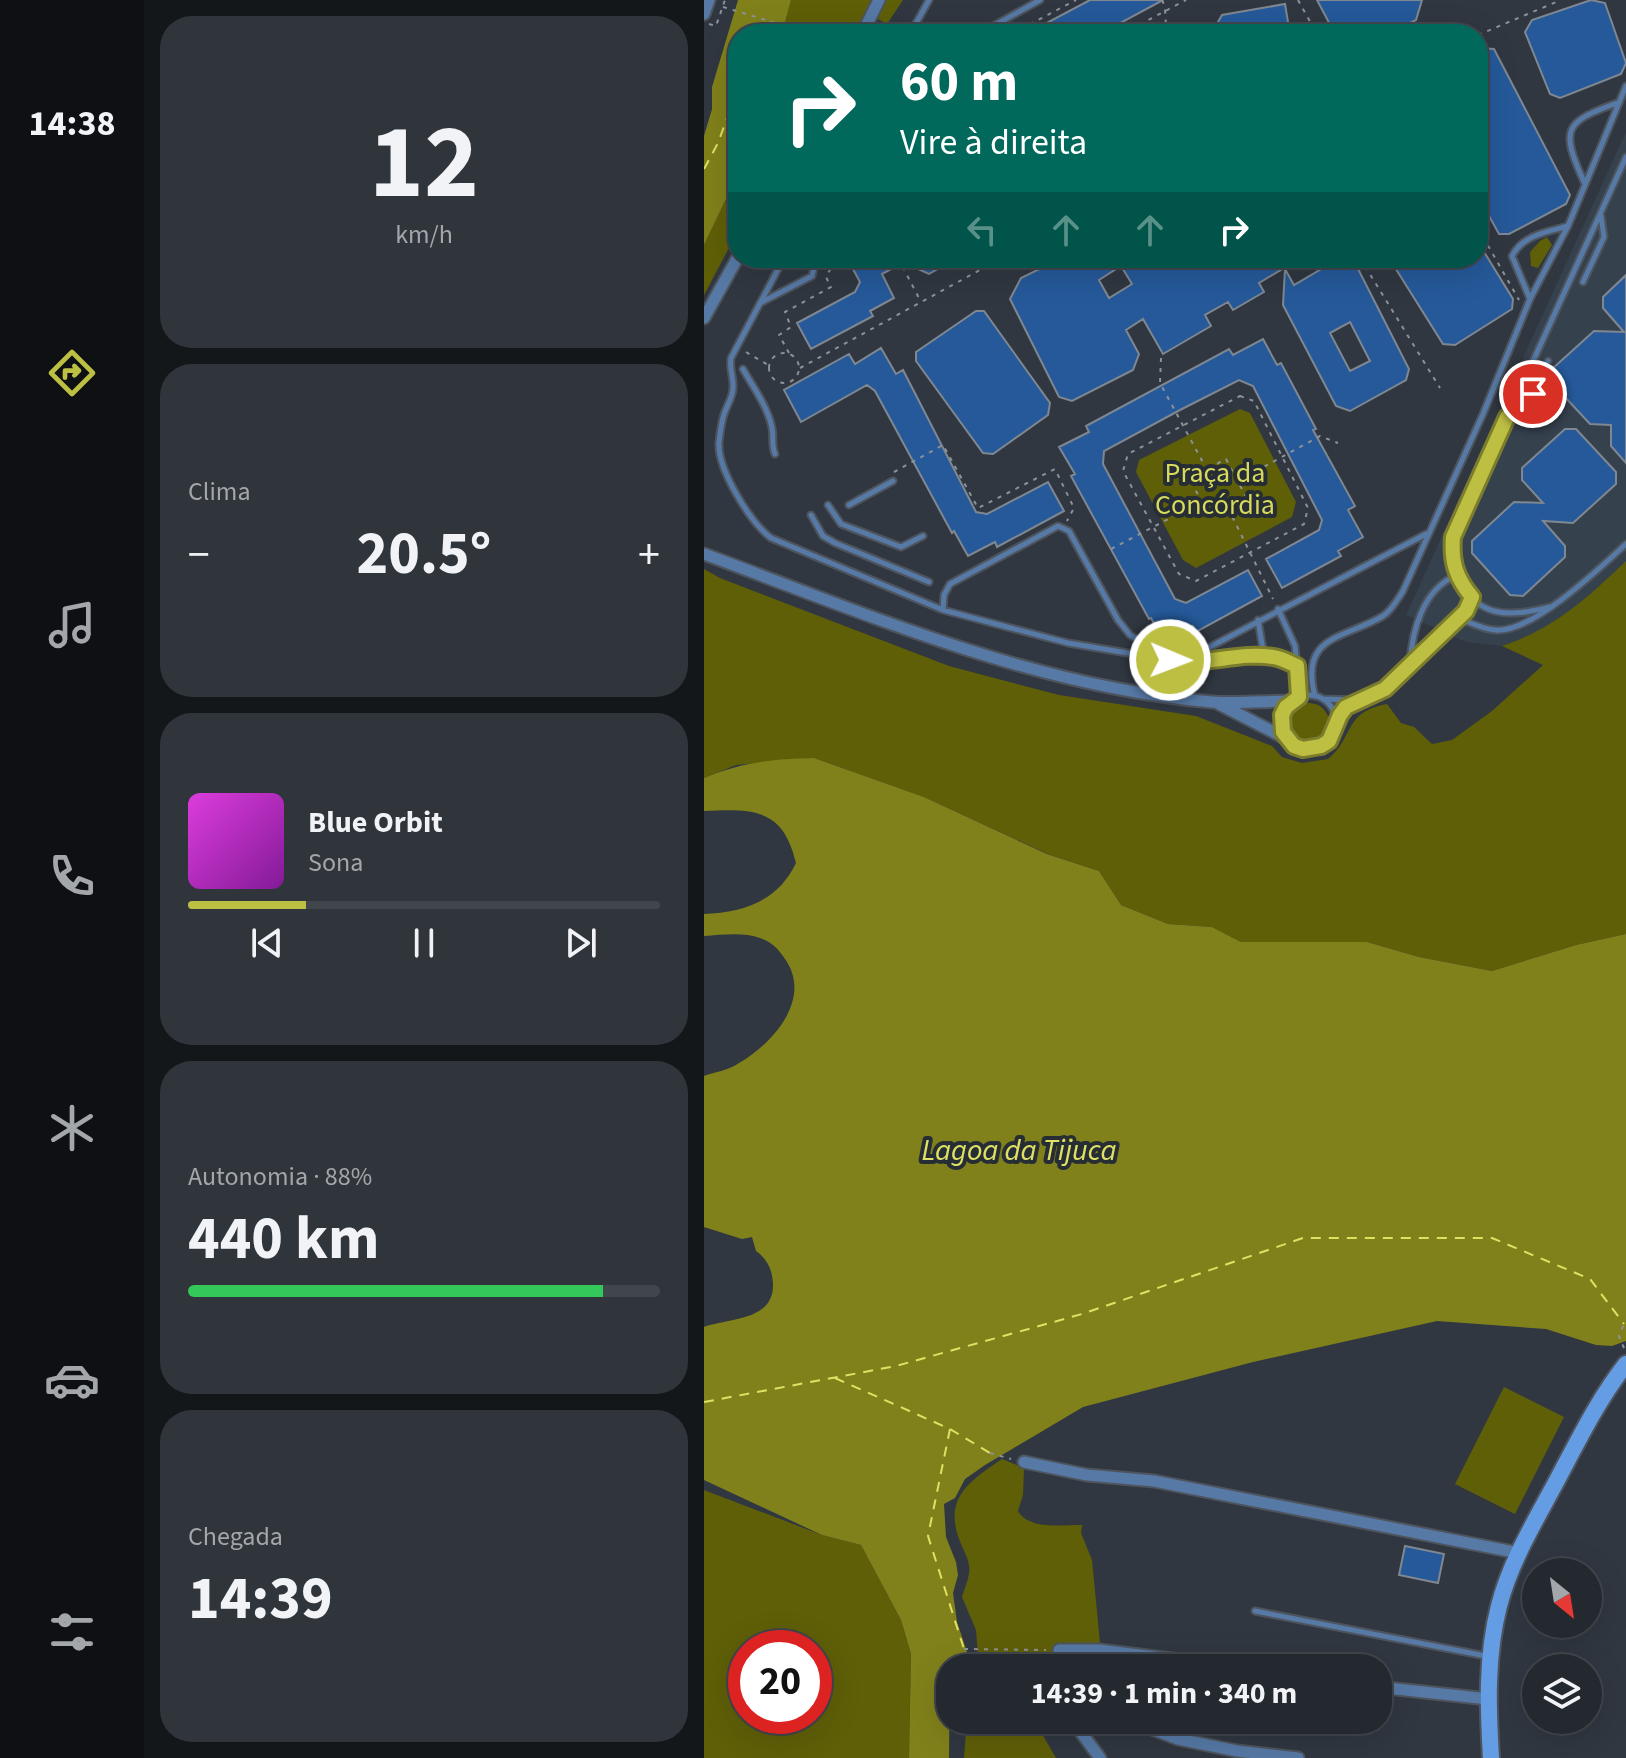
<!DOCTYPE html>
<html lang="pt">
<meta charset="utf-8">
<style>
:root{--surface:#242930;--page:#30353c;--text:#f1f3f6;--muted:#a3a6ab;--line:#41454c;--accent:#bdbf43}
body{margin:0;font-family:"Source Sans 3",sans-serif;background:var(--page);color:var(--text);height:100vh;display:flex;flex-direction:column;font-size:30px;white-space:nowrap}
*{box-sizing:border-box;margin:0}
p{font-size:26px;color:var(--muted)}
.icon{flex:none;width:44px;height:44px;fill:none;stroke:currentColor;stroke-width:2;stroke-linecap:round;stroke-linejoin:round}
.map{position:relative;flex:1;overflow:hidden}
.panel{display:flex;flex-direction:column;gap:16px;padding:16px;background:#14171a;width:560px}
.panel>*{flex:none}
.top-card{position:absolute;left:24px;top:24px;width:760px;height:244px;border-radius:32px;box-shadow:0 8px 32px #0002,0 0 0 2px var(--line);background:#00695c;color:#fff;overflow:hidden}
.needle{width:52px;rotate:150deg}
.controls{position:absolute;left:818px;top:1558px;display:grid;gap:16px}
.controls a{display:grid;place-items:center;width:80px;height:80px;border-radius:50%;background:var(--surface);box-shadow:0 8px 32px #0002,0 0 0 2px var(--line);font-size:40px}
.speed{position:absolute;left:24px;top:1630px;display:flex;gap:16px;font-size:40px;font-weight:700;text-align:center}
.speed>*{display:grid;place-content:center;width:104px;height:104px;border-radius:50%;background:var(--surface);box-shadow:0 8px 32px #0002,0 0 0 2px var(--line);line-height:1}
.speed .limit{border:12px solid #d22;background:#fff;color:#111}
.pin{position:absolute;display:grid;place-items:center;width:68px;height:68px;color:#fff;margin:-34px;border:4px solid #fff;border-radius:50%;box-shadow:0 2px 8px #0007}
.me{position:absolute;width:88px;margin:-44px;rotate:91deg;stroke-linejoin:round;filter:drop-shadow(0 0 6px #0008)}
.turn{display:flex;align-items:center;gap:28px;height:168px;padding:0 40px;font-size:36px}
.turn .icon{width:104px;height:104px;stroke-width:2.5}
.turn b{display:block;font-size:56px;line-height:68px}
.lanes{display:flex;align-items:center;height:76px;padding:0 40px;background:#0003;justify-content:center;gap:40px;direction:ltr}
.lanes .off{opacity:.35}
.big{font-size:60px;font-weight:700;line-height:1.1}
.panel .widget{flex:1;display:flex;flex-direction:column;justify-content:center;gap:12px;min-width:0;padding:0 28px;border-radius:32px;background:var(--page)}
.panel .dial{align-items:center;gap:0}
.dial b{font-size:104px;line-height:1}
.song{display:flex;align-items:center;gap:24px}
.cover{width:96px;height:96px;border-radius:12px;background:linear-gradient(135deg,hsl(300 70% 55%),hsl(290 70% 35%))}
.played{height:8px;border-radius:4px;background:linear-gradient(90deg,var(--accent) 25%,var(--line) 25%)}
.keys{display:flex;justify-content:space-around;direction:ltr}
.heat{display:flex;justify-content:space-between;align-items:center;font-size:44px;direction:ltr}
.charge{height:12px;border-radius:6px;background:linear-gradient(90deg,#34c759 88%,var(--line) 0)}
.trip{position:absolute;left:232px;top:1654px;width:456px;height:80px;border-radius:32px;background:var(--surface);box-shadow:0 8px 32px #0002,0 0 0 2px var(--line);font-weight:700;line-height:80px;text-align:center}
main{display:flex;flex:1;min-height:0}
.tabs{display:flex;flex-direction:column;width:144px;justify-content:space-around;align-items:center;background:#0e1013;color:var(--muted)}
.tabs .icon{width:56px;height:56px}
.tabs .on{color:var(--accent)}
.tabs b{font-size:36px;color:var(--text)}
.map>svg:first-child{display:block}
.built{fill:#36414e}
.green{fill:#5f5f08;fill-rule:evenodd}
.water{fill:#81811b}
.lines{fill:none;stroke-linecap:round;stroke-linejoin:round}
.ferry{stroke:#dfe163;stroke-width:2;stroke-dasharray:10 8;stroke-linecap:butt}
.building{fill:#255999;stroke:#7f8791;stroke-width:2;fill-rule:evenodd}
.service-casing{stroke:#4e545d;stroke-width:9}
.minor-casing{stroke:#4e545d;stroke-width:15}
.secondary-casing{stroke:#4e545d;stroke-width:20}
.path{stroke:#8c9299;stroke-width:2;stroke-dasharray:4 6;stroke-linecap:butt}
.service{stroke:#5679a5;stroke-width:5}
.minor{stroke:#5679a5;stroke-width:11}
.secondary{stroke:#659de4;stroke-width:16}
.route-casing{stroke:#7b7c2c;stroke-width:20}
.route{stroke:#bdbf43;stroke-width:14}
.labels{text-anchor:middle;dominant-baseline:central;stroke-width:8;stroke-linejoin:round;paint-order:stroke}
.park-label{font-size:28px;fill:#d8da5b;stroke:#262d35}
.water-label{font-size:30px;font-style:italic;fill:#dfe163;stroke:#262d35}
</style>
<main>
<nav class="tabs">
<b>14:38</b>
<svg class="icon on" aria-label="directions" viewBox="0 0 24 24"><path d="M12 3l9 9-9 9-9-9zM9 14v-3h6M13 9l2 2-2 2"/></svg>
<svg class="icon" aria-label="music" viewBox="0 0 24 24"><path d="M9 18V5l10-2v13"/><circle cx="6" cy="18" r="3"/><circle cx="16" cy="16" r="3"/></svg>
<svg class="icon" aria-label="phone" viewBox="0 0 24 24"><path d="M5 4h4l2 5-3 2q2 4 5 5l2-3 5 2v4C11 20 4 13 5 4z"/></svg>
<svg class="icon" aria-label="climate" viewBox="0 0 24 24"><path d="M12 3v18M4 7l16 10M4 17L20 7"/></svg>
<svg class="icon" aria-label="car" viewBox="0 0 24 24"><path d="M5 17H2v-5l4-1 3-4h7l3 4 3 1v5h-3M9 17h6M6 11h13"/><circle cx="7" cy="17" r="2"/><circle cx="17" cy="17" r="2"/></svg>
<svg class="icon" aria-label="filters" viewBox="0 0 24 24"><path d="M4 7h16M4 17h16"/><circle cx="9" cy="7" r="2"/><circle cx="15" cy="17" r="2"/></svg>
</nav>
<section class="panel">
<div class="widget dial"><b>12</b><p>km/h</p></div>
<div class="widget"><p>Clima</p>
<div class="heat"><a>−</a><b class="big">20.5°</b><a>+</a></div>
</div>
<div class="widget">
<div class="song"><i class="cover"></i><div><b>Blue Orbit</b><p>Sona</p></div></div>
<div class="played"></div>
<div class="keys"><svg class="icon" aria-label="previous" viewBox="0 0 24 24"><path d="M18 5L8 12l10 7zM5 5v14"/></svg><svg class="icon" aria-label="pause" viewBox="0 0 24 24"><path d="M8 5v14M16 5v14"/></svg><svg class="icon" aria-label="next" viewBox="0 0 24 24"><path d="M6 5l10 7-10 7zM19 5v14"/></svg></div>
</div>
<div class="widget"><p>Autonomia · 88%</p><b class="big">440 km</b><div class="charge"></div></div>
<div class="widget"><p>Chegada</p><b class="big">14:39</b></div>
</section>
<div class="map">
<svg width="922" height="1758" viewBox="0 0 922 1758">
<rect width="100%" height="100%" fill="#303740"/>
<path class="built" d="M922 132V561L873 607 827 636 798 646 762 642 702 615Z"/>
<path class="green" d="M87 0H199L183 24 174 19 159 34H78Z
M34 174V231L0 295V245Z
M843 237 848 245 834 268 827 266 826 252 836 241Z
M536 409 546 413 592 502 588 517 492 568 479 560 432 472 435 460Z
M922 561V934L872 945 788 971 715 957 663 942H537L508 927 464 924 417 905 395 871 344 854 220 797 110 758 32 765 0 778V569L16 578 245 666 355 695 492 716 568 746 578 757 598 763 624 759C651 737 639 712 683 704L697 723 710 727 728 744 748 740 788 711 839 665 798 646C851 628 882 599 922 561Z
M585 723a20 20 0 1 1 40 0a20 20 0 1 1-40 0Z
M800 1387 860 1417 811 1514 751 1484Z
M298 1459 320 1468 319 1495 314 1511C325 1530 358 1525 378 1525L377 1533 388 1560 396 1643 378 1666 349 1659 343 1668H275L272 1630 258 1597C260 1590 264 1581 265 1573 267 1564 261 1553 257 1544 238 1499 264 1482 298 1459Z
M0 1490 118 1535 157 1545 197 1620 207 1654 205 1758H0ZM42 1648H110V1716H42Z
M263 1720H330L352 1758H260Z"/>
<path class="water" d="M34 0H87L78 34H34V174L0 245V136L8 109V87Z
M110 758 220 797 343 854 395 871 417 905 464 924 508 927 537 942H663L715 957 788 971 872 945 922 934V1341L908 1346 892 1345 842 1329 733 1321 549 1362 379 1407 281 1465 261 1479 251 1498 240 1504 242 1537 252 1562 254 1575 249 1593 253 1622 263 1652 260 1668H246L245 1758H205L207 1654 197 1620 157 1545 118 1535 0 1480V1327C25 1318 70 1321 69 1284 68 1269 64 1260 52 1251L48 1237 38 1239 0 1227V1076C11 1072 25 1070 35 1063 68 1044 107 1001 83 962 76 951 69 942 56 938 40 932 17 935 0 936V914C40 912 74 901 92 863 79 808 50 809 0 811V778C39 762 68 759 110 758Z"/>
<g class="lines">
<path class="ferry" d="M0 169 14 143 34 88
M131 1378 246 1429 286 1453
M0 1402 192 1366 378 1314 599 1238H788L886 1279 920 1324
M246 1429 224 1536 260 1649"/>
</g>
<path class="building" d="M386 0H459L396 34H341L337 26Z
M613 0H718L712 20 684 34H631Z
M887 0 901 3 922 63 917 74 856 98 846 94 821 32 828 20Z
M581 4 586 34H507L518 15Z
M774 48 790 49 866 195 862 204 805 234H795L774 196Z
M774 242 809 299 808 309 751 345 739 344 685 258H774Z
M143 258H184L189 268 178 274 190 298 166 311 169 316 107 349 93 323 151 292 156 282Z
M208 258H253L225 274 214 269Z
M358 258H575L580 268 555 283 560 292 529 310 524 302 501 315 507 326 459 354 439 319 422 330 435 354 429 370 368 401 355 397 306 299 317 278ZM417 266 428 284 405 298 395 280Z
M636 258 649 259 705 369 702 380 646 411 632 406 579 305 581 269 590 285ZM646 322 666 361 646 371 626 333Z
M922 275V463L907 446V425L886 424 847 382V370L890 331 920 332 899 308V297Z
M272 311H280L346 403 344 415 289 454 279 453 212 361V352Z
M559 339 573 365 577 363 612 429 609 430 651 506 644 510 659 537 634 551 637 556 578 588 562 559 615 530 618 520 549 386 535 380 476 410 400 451 399 464 471 599 482 603 544 570 558 596 492 632 489 626 460 642 447 618 445 619 367 476 371 474 355 447 385 432 382 426 525 349 529 355Z
M177 348 192 374 199 370 272 512 283 514 344 482 360 511 293 547 291 542 264 556 250 531 248 533 171 391 163 385 97 422 80 390 145 354 151 364Z
M861 429H872L912 472V484L869 523 839 521 861 546V557L819 596 806 595 768 553V541L810 502 839 503 818 480V468Z
M701 1546 740 1554 734 1583 695 1575Z"/>
<g class="lines">
<defs>
<path id="service" d="M206 34 225 0
M275 34 336 0
M880 182C856 129 860 122 913 103
M80 258 27 358C25 369 30 378 29 388 29 398 21 408 19 418 17 425 16 434 15 442 13 469 46 522 67 538L239 610 364 643 471 661 560 656 573 657 593 666 595 697
M879 282 900 237 897 216
M826 299 808 256C819 235 842 232 864 226
M56 303 108 276 110 268 105 258
M39 369C49 387 64 407 68 428 70 438 67 444 71 454
M804 417C826 404 834 383 844 361
M124 505 137 524 197 547 219 536
M145 505 189 481
M107 515 119 536 131 543 225 582
M846 607C828 611 809 616 790 611 758 602 746 567 749 537L922 157
M574 609 591 646 593 666
M239 610 240 595 246 584 354 526 365 531 414 620 426 635 462 657
M554 620 560 656
M751 620 755 618C766 623 779 629 791 630 827 634 896 568 922 544
M479 661 722 534
M706 664C708 630 719 589 753 575
M578 722a27 27 0 1 1 54 0a27 27 0 1 1-54 0Z
M611 696C595 635 640 639 679 616 688 610 693 600 699 591L779 414 826 299 864 226 922 86
M619 699 653 700
M632 724 642 707 681 689 762 611 768 597
M551 1611 782 1656"/>
<path id="minor" d="M0 14 5 0
M158 34 175 0
M0 318 34 257
M0 554C165 615 331 687 508 702 534 704 562 701 588 701
M515 704 583 739
M320 1462 383 1475 450 1481 815 1553
M355 1650H395L540 1668
M674 1687 784 1699
M368 1720 396 1758
M425 1720 474 1739 533 1751 594 1758"/>
<path id="secondary" d="M787 1758C784 1708 782 1656 795 1606 806 1563 830 1523 851 1484 873 1443 893 1401 922 1364"/>
</defs>
<use href="#service" class="service-casing"/>
<use href="#minor" class="minor-casing"/>
<use href="#secondary" class="secondary-casing"/>
<path class="path" d="M458 0C464 12 459 23 465 34
M594 0 613 34
M19 7 95 30 110 28 127 34
M313 23 319 34
M5 24 12 26 21 0
M317 29 372 0
M418 34 482 0
M774 35 857 0
M774 228 815 300
M194 258 216 300
M656 258 736 388
M42 352 64 365
M65 368a15 15 0 1 1 30 0a15 15 0 1 1-30 0Z
M85 353 75 335 87 327 81 312 127 287 122 277 127 268 137 263 135 258
M457 358 456 383 502 468
M96 368 298 258
M536 396 550 401 604 508 600 524 492 581 475 574 419 471 424 454Z
M522 459 542 497 506 517 485 478Z
M190 472 239 445 274 508 351 469 370 508 363 521
M534 481 616 436 634 443
M524 508 569 599
M407 549 497 502
M920 1348 915 1336 920 1324
M286 1453 307 1459
M260 1649 342 1650
M330 1668 332 1650"/>
<use href="#service" class="service"/>
<use href="#minor" class="minor"/>
<use href="#secondary" class="secondary"/>
</g>
<g class="lines">
<defs>
<path id="route" d="M466 660C500 667 535 651 569 657 578 658 586 663 593 666L595 697 582 707 578 715 579 732 590 746 599 749 617 746 625 741 636 715 642 707 681 689 762 611 768 597C752 578 747 562 749 537L803 417 819 406 829 394"/>
</defs>
<use href="#route" class="route-casing"/>
<use href="#route" class="route"/>
</g>
<g class="labels">
<g class="park-label">
<text x="511" y="473">Praça da<tspan x="511" dy="32">Concórdia</tspan></text>
</g>
<g class="water-label">
<text x="315" y="1150">Lagoa da Tijuca</text>
</g>
</g>
</svg>
<div class="controls">
<a><svg class="needle" viewBox="-14 -14 28 28"><path d="M0-13l5 13h-10z" fill="#e53935"/><path d="M0 13l5-13h-10z" fill="#a3a6ab"/></svg></a>
<a><svg class="icon" aria-label="layers" viewBox="0 0 24 24"><path d="M12 4l9 5-9 5-9-5zM3 14l9 5 9-5"/></svg></a>
</div>
<div class="speed"><div class="limit">20</div></div>
<div class="pin" style="left:829px;top:394px;background:#d93025"><svg class="icon" aria-label="arrive" viewBox="0 0 24 24"><path d="M6 21V4h12l-3 4 3 4H6"/></svg></div>
<svg class="me" style="left:466px;top:660px" viewBox="-20 -20 40 40"><circle r="17" fill="#bdbf43" stroke="#fff" stroke-width="3"/><path d="M0-11L8 9 0 5-8 9z" fill="#fff"/></svg>
<div class="trip">14:39 · 1 min · 340 m</div>
<div class="top-card">
<div class="turn"><svg class="icon" aria-label="right" viewBox="0 0 24 24"><path d="M7 20v-9h11M14 6l5 5-5 5"/></svg><div><b>60 m</b>Vire à direita</div></div>
<div class="lanes"><svg class="icon off" aria-label="left" viewBox="0 0 24 24"><path d="M17 20v-9H6M10 6l-5 5 5 5"/></svg><svg class="icon off" aria-label="ahead" viewBox="0 0 24 24"><path d="M12 20V5M6 11l6-6 6 6"/></svg><svg class="icon off" aria-label="ahead" viewBox="0 0 24 24"><path d="M12 20V5M6 11l6-6 6 6"/></svg><svg class="icon" aria-label="right" viewBox="0 0 24 24"><path d="M7 20v-9h11M14 6l5 5-5 5"/></svg></div>
</div>
</div>
</main>
